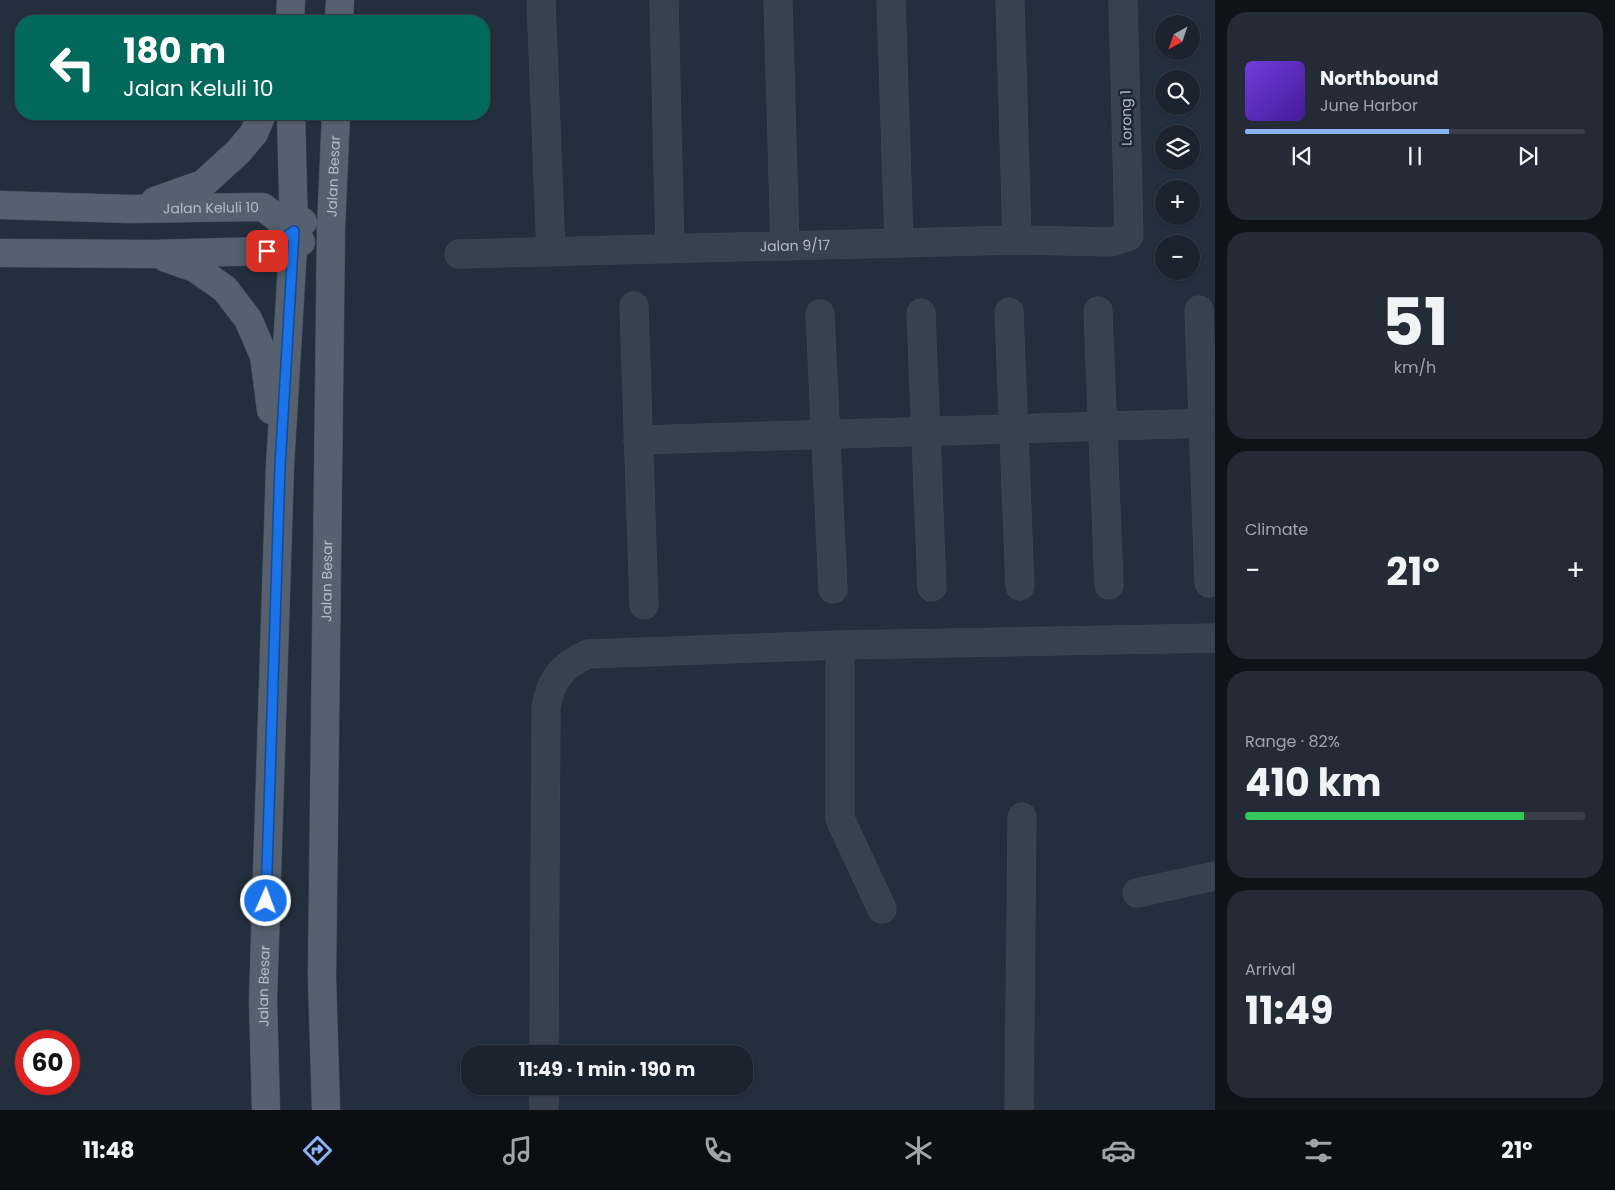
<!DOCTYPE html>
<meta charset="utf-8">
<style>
:root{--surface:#1b232e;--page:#242b36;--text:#f1f3f6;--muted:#a0a4aa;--line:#39404a;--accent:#8ab4f8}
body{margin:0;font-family:Poppins,sans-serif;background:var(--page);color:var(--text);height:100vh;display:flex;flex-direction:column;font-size:19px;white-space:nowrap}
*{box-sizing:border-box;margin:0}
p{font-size:16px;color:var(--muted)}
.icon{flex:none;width:28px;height:28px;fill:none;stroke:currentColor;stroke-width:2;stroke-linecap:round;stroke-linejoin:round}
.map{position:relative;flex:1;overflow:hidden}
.side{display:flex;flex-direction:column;gap:12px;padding:12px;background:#0f1319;width:400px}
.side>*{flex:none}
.banner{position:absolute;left:15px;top:15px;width:475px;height:105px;border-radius:20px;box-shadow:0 1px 4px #0004,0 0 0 1px var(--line);background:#00695c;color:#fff;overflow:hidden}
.needle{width:32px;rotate:220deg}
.controls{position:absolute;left:1155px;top:15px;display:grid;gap:10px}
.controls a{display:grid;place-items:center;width:45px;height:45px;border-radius:50%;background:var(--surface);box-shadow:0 1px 4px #0004,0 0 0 1px var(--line);font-size:25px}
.speed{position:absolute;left:15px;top:1030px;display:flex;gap:10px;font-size:25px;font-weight:700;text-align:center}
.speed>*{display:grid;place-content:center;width:65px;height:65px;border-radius:50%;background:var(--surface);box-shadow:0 1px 4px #0004,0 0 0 1px var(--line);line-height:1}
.speed .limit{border:8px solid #d22;background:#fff;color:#111}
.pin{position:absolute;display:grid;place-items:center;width:42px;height:42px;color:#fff;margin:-21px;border-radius:10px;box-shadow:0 2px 8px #0006}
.me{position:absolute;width:55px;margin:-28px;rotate:2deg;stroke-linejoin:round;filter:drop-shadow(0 0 4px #0008)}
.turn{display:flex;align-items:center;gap:18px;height:105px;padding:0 25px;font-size:22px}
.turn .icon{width:65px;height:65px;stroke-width:2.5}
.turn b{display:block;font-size:35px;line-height:42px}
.big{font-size:38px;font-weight:700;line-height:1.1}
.side .card{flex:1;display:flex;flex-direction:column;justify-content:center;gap:8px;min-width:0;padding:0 18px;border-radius:20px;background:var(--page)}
.side .dial{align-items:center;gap:0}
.dial b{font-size:65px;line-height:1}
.song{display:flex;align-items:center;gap:15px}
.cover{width:60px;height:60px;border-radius:8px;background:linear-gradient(135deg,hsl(260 70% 55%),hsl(260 70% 35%))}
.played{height:5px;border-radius:2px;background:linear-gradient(90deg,var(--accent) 60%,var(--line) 60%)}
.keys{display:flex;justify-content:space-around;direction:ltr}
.heat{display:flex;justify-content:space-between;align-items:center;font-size:28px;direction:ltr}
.charge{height:8px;border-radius:4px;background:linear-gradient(90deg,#34c759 82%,var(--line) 0)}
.trip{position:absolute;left:461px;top:1045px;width:292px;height:50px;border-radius:20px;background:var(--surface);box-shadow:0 1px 4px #0004,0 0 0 1px var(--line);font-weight:700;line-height:50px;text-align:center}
.dock{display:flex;height:80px;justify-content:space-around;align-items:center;background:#0b0e12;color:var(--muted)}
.dock .icon{width:35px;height:35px}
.dock .selected{color:var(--accent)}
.dock b{font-size:22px;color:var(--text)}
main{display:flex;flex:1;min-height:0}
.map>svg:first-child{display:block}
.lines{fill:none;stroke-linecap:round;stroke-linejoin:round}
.minor-casing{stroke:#414a57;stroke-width:29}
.major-casing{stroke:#414a57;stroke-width:29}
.minor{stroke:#38414e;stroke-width:28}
.major{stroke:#56606e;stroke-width:28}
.route-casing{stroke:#114b97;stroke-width:12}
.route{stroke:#1a73e8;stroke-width:9}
.labels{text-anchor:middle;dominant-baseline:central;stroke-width:5;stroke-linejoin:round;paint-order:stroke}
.street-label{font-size:14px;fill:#b4bcc9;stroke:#1d2633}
</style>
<main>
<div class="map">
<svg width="1215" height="1110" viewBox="0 0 1215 1110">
<rect width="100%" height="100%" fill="#242f3e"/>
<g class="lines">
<defs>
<g id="minor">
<path d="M541 0 551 252"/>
<path d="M664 0 670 249"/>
<path d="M778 0 785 246"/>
<path d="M891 0 899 243"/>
<path d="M1010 0 1017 240"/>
<path id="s1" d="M459 254 1017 240 1111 242 1129 236 1123 0"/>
<path d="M634 306 644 605"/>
<path d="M1199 310 1209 583"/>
<path d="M1098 311 1109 585"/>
<path d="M1009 312 1020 586"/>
<path d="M921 313 932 587"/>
<path d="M820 314 833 589"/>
<path d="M638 440 1215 423"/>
<path d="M840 645V819L882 909"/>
<path d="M1137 893 1215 876"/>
<path d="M544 1054 546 708C550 681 562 665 588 654L840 645 1215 638"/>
<path d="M544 1110V1086"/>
<path d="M1019 1110 1022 817"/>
</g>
<g id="major">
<path d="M290 21 291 0"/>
<path d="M339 21 340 0"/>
<path d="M155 201 203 184 238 152 254 133 262 114"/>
<path id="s2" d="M0 205 132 209 263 207 294 231 301 242"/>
<path d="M0 253 152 254 267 251 303 222"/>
<path d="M166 258 195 268 225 289 248 319 264 356 271 410"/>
<path id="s3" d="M266 1110 263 1000 280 466 294 231 291 114"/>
<path id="s4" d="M326 1110 322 977 331 228 336 114"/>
</g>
</defs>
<use href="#minor" class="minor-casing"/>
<use href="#major" class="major-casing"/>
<use href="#minor" class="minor"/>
<use href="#major" class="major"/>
</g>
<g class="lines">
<defs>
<path id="route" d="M266 901 280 466 294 231 267 251"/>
</defs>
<use href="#route" class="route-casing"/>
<use href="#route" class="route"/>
</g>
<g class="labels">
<g class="street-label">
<text transform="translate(1126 118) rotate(-91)">Lorong 1</text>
<text stroke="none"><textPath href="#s4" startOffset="934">Jalan Besar</textPath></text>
<text stroke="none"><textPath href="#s2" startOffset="211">Jalan Keluli 10</textPath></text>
<text stroke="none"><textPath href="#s1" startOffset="336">Jalan 9/17</textPath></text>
<text stroke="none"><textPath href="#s4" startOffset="529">Jalan Besar</textPath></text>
<text stroke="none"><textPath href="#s3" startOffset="124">Jalan Besar</textPath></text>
</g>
</g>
</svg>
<div class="controls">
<a><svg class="needle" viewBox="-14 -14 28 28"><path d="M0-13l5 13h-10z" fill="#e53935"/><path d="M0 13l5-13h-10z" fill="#a0a4aa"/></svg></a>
<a><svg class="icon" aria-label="search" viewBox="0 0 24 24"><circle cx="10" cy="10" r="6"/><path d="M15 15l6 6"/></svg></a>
<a><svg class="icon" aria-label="layers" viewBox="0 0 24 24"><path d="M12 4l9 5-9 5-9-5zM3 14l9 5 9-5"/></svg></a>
<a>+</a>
<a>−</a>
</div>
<div class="speed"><div class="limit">60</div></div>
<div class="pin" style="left:267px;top:251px;background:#d93025"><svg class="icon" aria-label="arrive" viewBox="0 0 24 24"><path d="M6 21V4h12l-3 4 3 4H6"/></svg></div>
<svg class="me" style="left:266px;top:901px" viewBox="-20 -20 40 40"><circle r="17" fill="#1a73e8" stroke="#fff" stroke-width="3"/><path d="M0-11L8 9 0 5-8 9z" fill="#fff"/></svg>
<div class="trip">11:49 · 1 min · 190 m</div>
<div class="banner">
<div class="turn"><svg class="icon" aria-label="left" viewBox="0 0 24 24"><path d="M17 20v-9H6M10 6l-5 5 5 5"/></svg><div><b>180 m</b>Jalan Keluli 10</div></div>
</div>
</div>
<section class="side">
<div class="card">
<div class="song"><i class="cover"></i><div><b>Northbound</b><p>June Harbor</p></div></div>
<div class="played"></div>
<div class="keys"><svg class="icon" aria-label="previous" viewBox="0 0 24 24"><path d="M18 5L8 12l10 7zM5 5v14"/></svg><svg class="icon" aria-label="pause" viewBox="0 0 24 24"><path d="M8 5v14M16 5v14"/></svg><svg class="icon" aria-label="next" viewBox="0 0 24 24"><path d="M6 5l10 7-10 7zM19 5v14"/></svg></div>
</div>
<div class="card dial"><b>51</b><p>km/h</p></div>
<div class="card"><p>Climate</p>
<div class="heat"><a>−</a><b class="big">21°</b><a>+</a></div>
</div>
<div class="card"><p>Range · 82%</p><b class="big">410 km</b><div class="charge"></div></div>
<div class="card"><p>Arrival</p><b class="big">11:49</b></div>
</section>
</main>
<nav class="dock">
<b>11:48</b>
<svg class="icon selected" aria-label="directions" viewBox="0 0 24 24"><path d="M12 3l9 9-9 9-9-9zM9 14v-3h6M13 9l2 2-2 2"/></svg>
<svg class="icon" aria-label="music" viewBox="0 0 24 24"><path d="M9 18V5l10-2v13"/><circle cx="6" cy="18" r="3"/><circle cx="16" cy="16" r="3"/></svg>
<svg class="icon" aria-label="phone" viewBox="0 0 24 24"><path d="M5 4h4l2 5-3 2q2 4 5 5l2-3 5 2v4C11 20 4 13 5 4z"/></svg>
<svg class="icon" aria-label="climate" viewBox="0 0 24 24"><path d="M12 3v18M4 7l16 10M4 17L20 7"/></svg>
<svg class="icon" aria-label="car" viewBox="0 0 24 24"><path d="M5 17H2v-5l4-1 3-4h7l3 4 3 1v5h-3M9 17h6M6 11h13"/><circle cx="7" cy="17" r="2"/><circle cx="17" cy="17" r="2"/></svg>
<svg class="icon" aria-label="filters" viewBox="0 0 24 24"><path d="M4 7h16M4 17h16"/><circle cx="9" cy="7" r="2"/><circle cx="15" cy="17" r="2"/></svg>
<b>21°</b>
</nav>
